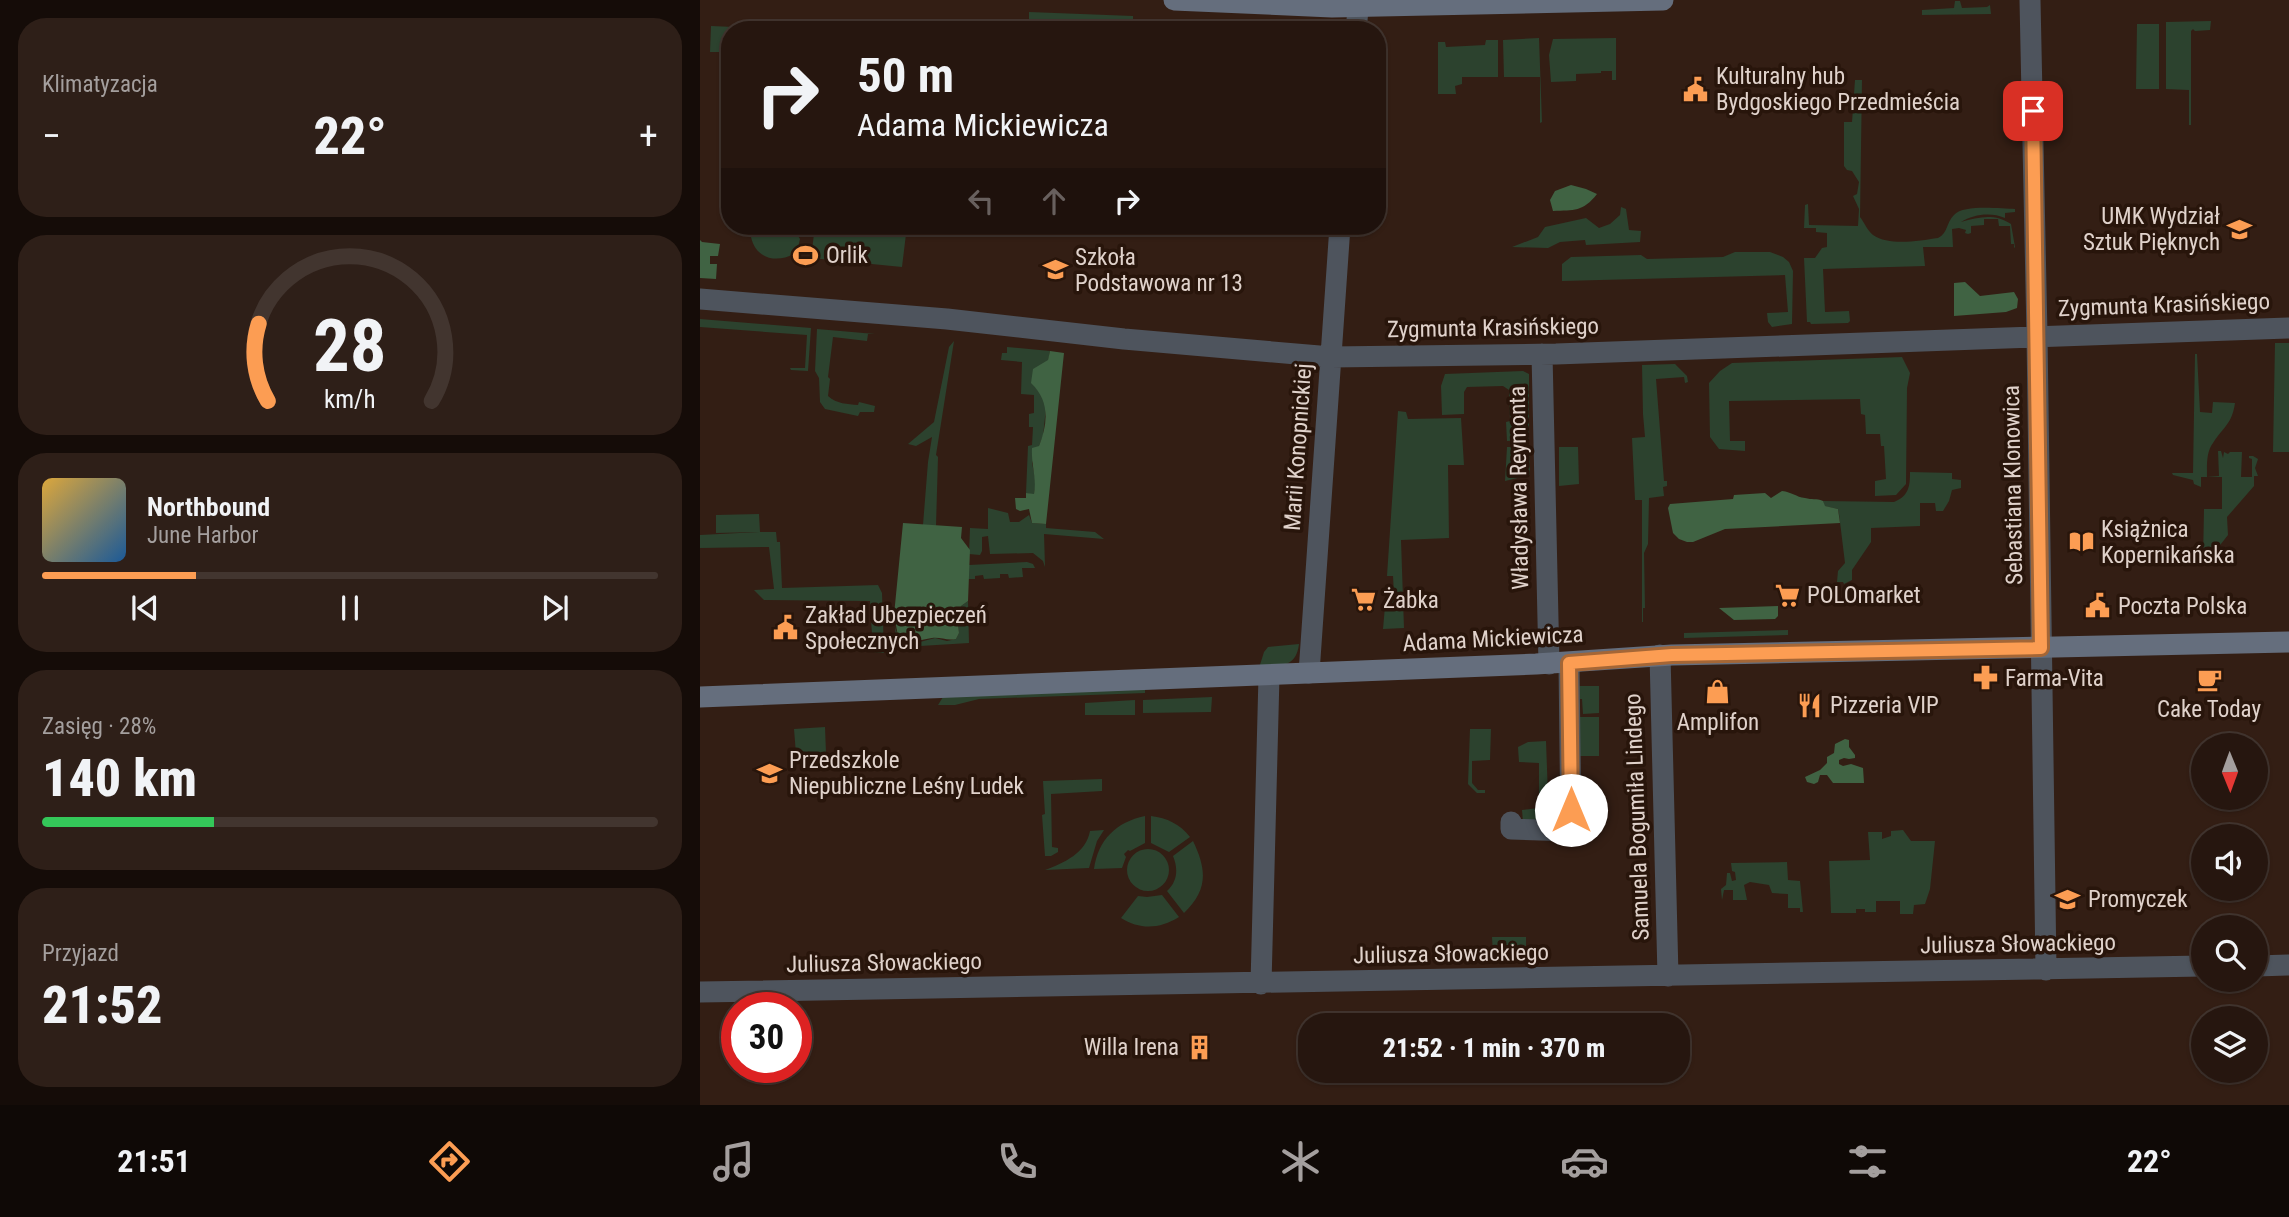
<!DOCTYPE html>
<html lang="pl">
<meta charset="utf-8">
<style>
:root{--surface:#26160f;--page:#2e1f18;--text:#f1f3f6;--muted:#a49f9e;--line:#42352f;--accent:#fc9d53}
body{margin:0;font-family:"Roboto Condensed",sans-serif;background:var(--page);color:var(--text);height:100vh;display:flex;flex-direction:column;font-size:26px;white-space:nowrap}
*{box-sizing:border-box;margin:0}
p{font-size:23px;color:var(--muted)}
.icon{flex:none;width:38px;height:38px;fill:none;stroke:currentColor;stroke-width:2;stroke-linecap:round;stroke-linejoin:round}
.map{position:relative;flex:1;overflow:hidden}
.details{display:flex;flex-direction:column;gap:18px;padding:18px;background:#150c08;width:700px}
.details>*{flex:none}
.guide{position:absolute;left:21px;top:21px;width:665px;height:214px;border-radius:28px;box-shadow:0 2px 5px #0004,0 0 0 2px var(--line);background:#26160f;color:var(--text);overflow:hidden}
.needle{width:46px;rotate:179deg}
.tools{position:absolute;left:1491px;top:733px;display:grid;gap:14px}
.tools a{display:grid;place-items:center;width:77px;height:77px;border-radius:50%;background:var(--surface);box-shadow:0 2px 5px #0004,0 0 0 2px var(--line);font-size:35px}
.speed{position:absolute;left:21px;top:992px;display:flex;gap:14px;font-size:35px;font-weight:700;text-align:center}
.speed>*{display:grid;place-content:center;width:91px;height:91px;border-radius:50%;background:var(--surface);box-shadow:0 2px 5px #0004,0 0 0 2px var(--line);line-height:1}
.speed .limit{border:10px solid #d22;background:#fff;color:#111}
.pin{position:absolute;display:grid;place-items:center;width:60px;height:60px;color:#fff;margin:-30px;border-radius:14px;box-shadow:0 4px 10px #0006}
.me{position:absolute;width:77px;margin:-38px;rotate:0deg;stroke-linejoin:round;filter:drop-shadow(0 0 5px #0008)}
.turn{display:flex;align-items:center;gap:24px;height:147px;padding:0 21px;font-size:32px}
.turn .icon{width:91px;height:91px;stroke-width:2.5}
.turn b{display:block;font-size:49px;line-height:60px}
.lanes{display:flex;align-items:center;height:66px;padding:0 21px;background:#0003;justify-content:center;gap:35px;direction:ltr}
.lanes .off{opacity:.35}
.big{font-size:52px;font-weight:800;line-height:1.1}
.details .widget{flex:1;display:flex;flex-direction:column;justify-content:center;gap:10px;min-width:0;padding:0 24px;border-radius:28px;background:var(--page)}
.details .dial{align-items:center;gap:0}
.dial svg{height:182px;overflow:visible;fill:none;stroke:var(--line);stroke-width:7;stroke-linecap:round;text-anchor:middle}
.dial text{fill:var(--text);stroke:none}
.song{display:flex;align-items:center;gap:21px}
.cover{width:84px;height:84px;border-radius:10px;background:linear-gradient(135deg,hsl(40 70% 55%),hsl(210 70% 35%))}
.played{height:7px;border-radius:4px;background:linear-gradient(90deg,var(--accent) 25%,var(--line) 25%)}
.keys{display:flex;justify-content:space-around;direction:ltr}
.heat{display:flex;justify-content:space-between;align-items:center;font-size:38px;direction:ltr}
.charge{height:10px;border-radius:5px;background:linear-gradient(90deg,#34c759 28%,var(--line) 0)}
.trip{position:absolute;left:598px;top:1013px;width:392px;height:70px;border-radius:28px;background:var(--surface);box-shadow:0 2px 5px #0004,0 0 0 2px var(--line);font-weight:800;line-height:70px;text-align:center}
.tab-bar{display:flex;height:112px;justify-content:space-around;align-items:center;background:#0f0906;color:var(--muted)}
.tab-bar .icon{width:49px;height:49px}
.tab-bar .on{color:var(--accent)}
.tab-bar b{font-size:32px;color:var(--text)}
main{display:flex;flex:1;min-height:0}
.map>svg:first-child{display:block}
.green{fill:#2c422e}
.forest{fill:#406343}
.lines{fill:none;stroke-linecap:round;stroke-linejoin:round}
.street{stroke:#4e545d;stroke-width:21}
.secondary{stroke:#656e7d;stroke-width:21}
.route-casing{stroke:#a46636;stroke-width:18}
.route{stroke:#fc9d53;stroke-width:12}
.labels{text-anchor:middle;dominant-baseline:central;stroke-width:7;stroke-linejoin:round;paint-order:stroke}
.poi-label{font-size:23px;fill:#e0d2cb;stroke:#28150b;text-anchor:start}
.street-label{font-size:23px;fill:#e0d2cb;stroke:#28150b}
</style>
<main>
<section class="details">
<div class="widget"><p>Klimatyzacja</p>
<div class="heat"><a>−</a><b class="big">22°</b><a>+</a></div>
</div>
<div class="widget dial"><svg viewBox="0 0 100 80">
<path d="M14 69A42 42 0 1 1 86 69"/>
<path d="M14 69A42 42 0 0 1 10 35" stroke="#fc9d53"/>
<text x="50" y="56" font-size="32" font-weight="700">28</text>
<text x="50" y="72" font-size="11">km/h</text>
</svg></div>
<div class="widget">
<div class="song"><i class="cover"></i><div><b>Northbound</b><p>June Harbor</p></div></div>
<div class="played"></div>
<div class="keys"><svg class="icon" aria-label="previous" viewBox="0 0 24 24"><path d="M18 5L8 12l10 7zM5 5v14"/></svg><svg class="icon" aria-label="pause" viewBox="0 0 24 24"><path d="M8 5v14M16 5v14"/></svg><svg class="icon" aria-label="next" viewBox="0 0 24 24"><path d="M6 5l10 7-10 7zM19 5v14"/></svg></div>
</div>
<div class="widget"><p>Zasięg · 28%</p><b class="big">140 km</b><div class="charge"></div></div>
<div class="widget"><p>Przyjazd</p><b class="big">21:52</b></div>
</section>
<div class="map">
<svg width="1589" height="1105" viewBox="0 0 1589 1105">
<rect width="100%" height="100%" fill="#331e14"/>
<path class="green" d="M1255 1H1260L1262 8 1287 7 1290 5 1291 14 1222 15V10L1254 8Z
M329 12 433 16V23H329Z
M1511 21 1510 30 1495 31 1493 29 1491 31V125H1489V90L1466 89V22Z
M1437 24H1459V89H1436Z
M11 26 80 29 30 30V52H10Z
M839 38 842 122 840 123V77H804L803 40Z
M916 38V80H912V71H901V73L876 74V81L851 82 849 55 853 39Z
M786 40H798V77H762V84L755 86 756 94H738V42H745L746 47 785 45Z
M1155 80H1162L1160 217C1164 222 1167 230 1173 235 1189 246 1218 241 1238 238 1248 233 1246 223 1254 215 1264 204 1301 209 1315 209V212L1305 213V218C1291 212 1274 214 1261 222 1279 217 1294 213 1311 224L1315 247 1314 248V244H1311L1310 226H1299L1298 219H1284V225L1271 226V233L1268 234 1265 233 1266 230 1259 228 1252 229 1253 247H1223L1225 266 1123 269 1125 312 1149 311 1150 321 1148 323 1111 324 1110 322H1107L1104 258H1115L1122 248 1127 247V233L1116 232V228H1104L1105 205 1108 204 1109 225 1158 226 1159 209 1153 196 1157 194 1159 182 1152 171 1147 170 1144 166V122H1152Z
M921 207 926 209 929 230 941 231 940 242 886 245 885 240 860 242 848 248 812 247 838 237 845 227 886 218 899 228 910 224 920 215Z
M58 226 92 227 100 239 97 252C79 264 56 260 51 237Z
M115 226H207L202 267 111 258Z
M1035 252H1070L1083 257 1089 262 1093 271 1092 324 1072 327 1068 322 1067 313 1088 312 1085 275 862 281V264L871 257 941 255 947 259 1023 257Z
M0 319 111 328 108 371 91 370 90 368H105L107 335 0 327Z
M117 329 175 334H168L167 341 133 337 128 377 130 379 128 396C137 404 147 404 158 405L159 402 175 406 174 412H160L158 416 125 409 120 402 119 378 115 371Z
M254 341 236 455 238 457 236 526 223 525 228 462 232 437 216 446 208 444 234 422 249 347Z
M1575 343H1589V452H1573Z
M307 347 350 351 342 393 346 408 343 436 332 463 336 482 334 495 326 493 328 446 332 445 333 427H329V414L334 413V395L321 394 322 362 301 360 302 353H307Z
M1495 354H1497L1500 412 1512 413 1513 402 1535 403C1532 424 1524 426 1513 443 1506 452 1507 466 1507 477L1519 476 1518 451H1521L1523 458 1524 452 1528 454 1530 452H1542L1541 477H1552V459L1549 458V456H1553L1558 459 1555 468 1558 476H1554V486L1527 517 1528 535 1517 549 1518 560 1503 561 1504 509H1522V477H1501V487L1494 484 1493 480 1473 475 1472 473H1493Z
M1202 357 1210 373 1207 388 1206 484 1196 495 1175 496V481L1186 479 1184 446H1181L1180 434H1166L1165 415 1161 414 1160 399 1029 401 1030 441H1045V451L1019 449 1010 437 1009 383 1020 371 1032 363Z
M975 364 987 376 988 382 985 383 984 377 956 379 964 481H967V486L963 487 964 496 949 498 948 544 944 553 945 608H943V622H942V500H935L932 438 945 437 943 414 942 365Z
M823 371 829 374V440L807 441 806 422 810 421 809 390 803 386 767 387 764 392V414L742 415 741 386 745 374Z
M698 411 706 412 708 419 761 418 764 465H748L749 538 701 540 704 628 683 629 686 595 694 594 693 576H687Z
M807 447H829L830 475 805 481Z
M859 447H878L879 484 859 486Z
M1210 472 1252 473V479L1261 480V488L1252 490 1249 501 1243 511H1236L1235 503H1220V526L1171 528V542L1152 570V580L1144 584 1143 582H1137L1138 571 1145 563 1139 514 1138 509 1124 506 1123 501 1194 502C1209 496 1210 486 1210 472Z
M288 508 308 513 310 522H319L329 515 332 523 346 524V528L395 532 404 539 344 534 345 567 343 561 333 553 290 554 288 536 282 537V551L280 555 269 554 270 528 288 529Z
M59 514 60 532H76L77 542H80L82 588 178 585 182 593 184 653 173 652 170 601 64 600 54 590 74 589 69 547 0 548V535L59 532 16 533V515Z
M327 562 333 564 335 568H322L323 577 309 578 308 574H300V578L284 579 283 575 275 576V579H268L269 565Z
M268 601 269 643 204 647 196 642 195 627 198 636 216 643 235 638 247 641 256 639 259 633 258 624 261 606Z
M1088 630V635L984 638V633Z
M599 644C596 669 579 665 559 668L564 652 568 647Z
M879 686H899V713L883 714 882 699H879Z
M445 689V693L279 699 255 705H238L243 697Z
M512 697 511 712 443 713V700Z
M435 700V715H385V703Z
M880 717H899V756H880Z
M125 727 126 753 96 754 94 729Z
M770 729H791L790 760 772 761V783L778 790H785V793H777L768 784Z
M846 741 849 823 823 822 822 810 839 808V763L819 762 818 747 828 742Z
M402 779V791L351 794 352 847 358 848V852L351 856H345L342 815 345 814 343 781Z
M445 816V843L430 851 428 850 424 854 426 857 422 868 394 869C398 840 416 822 445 816Z
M451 816C467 818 480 824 490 837L469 852 451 843Z
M404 830 397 841 389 868 345 870C364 863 386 853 390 831Z
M1203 830 1211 841H1235L1230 889 1225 904 1214 905 1213 914H1200V901H1176V912H1165V909H1156V913H1131L1129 861 1170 860 1168 832H1182V839L1191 836V831Z
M493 841C507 870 508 890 484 913L467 891C478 881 478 868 473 856Z
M427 870a21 21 0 1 1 42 0a21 21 0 1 1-42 0Z
M1087 862 1088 880 1100 881 1103 912H1100V908H1088V894L1072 893 1069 885 1050 882 1044 885 1047 900H1033V890H1024L1022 900 1021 889 1026 885 1027 873H1030L1032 881 1036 880 1035 872 1032 871 1031 863Z
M462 895 479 917C460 929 440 930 421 918L438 896 447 897Z
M792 937H826V954H793Z"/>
<path class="forest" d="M871 185 886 189 897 194C883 212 874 210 853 211L850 200 855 191Z
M0 240 2 242 20 244 18 256H10V264H17L16 279 0 278Z
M1265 282 1280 296 1314 292 1318 299 1317 308 1306 312 1254 316V283Z
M350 351 364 353 346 524 332 523 329 509 320 511 316 509 315 498H326V493L334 494C337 478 331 465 332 448L339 446C348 423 350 401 331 383L333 369 348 360Z
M1082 491C1092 492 1096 497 1105 498 1112 500 1116 498 1123 501L1125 506 1138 509 1140 523 1025 529 993 542H987L979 539 973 533 968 508 970 504 1033 499 1034 495 1065 493 1071 498Z
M203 523 262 527 261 538 270 550 268 601 261 606 258 624 259 633 256 639C247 641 241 637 232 638 218 640 211 645 198 636L194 615Z
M1078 606V616L1075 619 1034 620 1019 608Z
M1145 739 1149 740V747L1155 755V758L1149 759 1144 758 1139 760V764L1143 766 1151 764 1163 768 1164 783H1133L1127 775H1120L1118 782 1114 784 1107 782 1105 777 1120 770 1127 763V757L1134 753 1135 744Z"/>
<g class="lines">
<path class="street" d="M1330 0 1337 335 1346 970
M656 30 659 0
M0 299 247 319 424 339 631 357 856 354 1589 328
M842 354 849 664
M960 655 968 976
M609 673 640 226
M811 822V829L871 831 869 663
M1556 966 1589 965
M561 984 569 676
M0 992 1503 966"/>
<path class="secondary" d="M474 0 632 7 963 0
M0 697 836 664 972 655 1589 642"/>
</g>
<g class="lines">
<defs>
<path id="route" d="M871 810 869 663 972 655 1341 648 1333 111"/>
</defs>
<use href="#route" class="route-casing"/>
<use href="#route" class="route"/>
</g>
<defs>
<symbol id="civic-bare" viewBox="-9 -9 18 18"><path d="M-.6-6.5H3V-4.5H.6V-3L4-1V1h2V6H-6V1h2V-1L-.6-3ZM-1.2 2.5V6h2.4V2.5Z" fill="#fc9d53" stroke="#28150b" stroke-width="2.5" paint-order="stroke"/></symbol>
<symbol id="university-bare" viewBox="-9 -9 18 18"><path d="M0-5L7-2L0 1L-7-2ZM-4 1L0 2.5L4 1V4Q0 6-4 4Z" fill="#fc9d53" stroke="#28150b" stroke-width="2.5" paint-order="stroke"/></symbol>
<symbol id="stadium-bare" viewBox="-9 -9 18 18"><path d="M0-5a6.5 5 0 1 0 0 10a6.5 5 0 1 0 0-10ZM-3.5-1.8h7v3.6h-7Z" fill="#fc9d53" stroke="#28150b" stroke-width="2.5" paint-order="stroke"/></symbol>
<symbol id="school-bare" viewBox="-9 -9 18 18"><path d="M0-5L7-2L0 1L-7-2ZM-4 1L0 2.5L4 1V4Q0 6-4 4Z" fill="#fc9d53" stroke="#28150b" stroke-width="2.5" paint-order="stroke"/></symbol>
<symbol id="library-bare" viewBox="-9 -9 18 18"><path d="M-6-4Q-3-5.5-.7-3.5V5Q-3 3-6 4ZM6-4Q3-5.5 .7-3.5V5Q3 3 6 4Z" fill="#fc9d53" stroke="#28150b" stroke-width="2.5" paint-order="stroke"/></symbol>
<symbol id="supermarket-bare" viewBox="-9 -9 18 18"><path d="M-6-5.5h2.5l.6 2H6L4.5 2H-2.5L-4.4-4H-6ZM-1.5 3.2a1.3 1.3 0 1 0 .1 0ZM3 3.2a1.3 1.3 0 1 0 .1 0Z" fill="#fc9d53" stroke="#28150b" stroke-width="2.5" paint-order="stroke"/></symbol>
<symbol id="pharmacy-bare" viewBox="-9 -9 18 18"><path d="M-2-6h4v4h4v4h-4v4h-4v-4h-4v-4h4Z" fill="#fc9d53" stroke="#28150b" stroke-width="2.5" paint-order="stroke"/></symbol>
<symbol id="cafe-bare" viewBox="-9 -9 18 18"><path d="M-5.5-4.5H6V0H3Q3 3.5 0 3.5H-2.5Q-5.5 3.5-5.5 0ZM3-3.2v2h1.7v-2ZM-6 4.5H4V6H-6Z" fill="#fc9d53" stroke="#28150b" stroke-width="2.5" paint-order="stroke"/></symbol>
<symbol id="shop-bare" viewBox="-9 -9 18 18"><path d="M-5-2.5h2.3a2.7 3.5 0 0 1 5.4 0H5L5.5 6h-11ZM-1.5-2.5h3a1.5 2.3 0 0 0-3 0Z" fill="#fc9d53" stroke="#28150b" stroke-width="2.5" paint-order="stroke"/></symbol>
<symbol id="restaurant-bare" viewBox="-9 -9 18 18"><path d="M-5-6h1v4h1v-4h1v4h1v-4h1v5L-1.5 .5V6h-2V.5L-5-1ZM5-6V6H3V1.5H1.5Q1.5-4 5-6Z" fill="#fc9d53" stroke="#28150b" stroke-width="2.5" paint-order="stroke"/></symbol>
<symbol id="building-bare" viewBox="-9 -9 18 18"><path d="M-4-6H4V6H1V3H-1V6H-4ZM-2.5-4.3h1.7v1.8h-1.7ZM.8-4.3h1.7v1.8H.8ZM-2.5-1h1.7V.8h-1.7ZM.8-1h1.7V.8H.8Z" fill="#fc9d53" stroke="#28150b" stroke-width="2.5" paint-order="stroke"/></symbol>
</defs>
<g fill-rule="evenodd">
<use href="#civic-bare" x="978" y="72" width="35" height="35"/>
<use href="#university-bare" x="1522" y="212" width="35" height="35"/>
<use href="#stadium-bare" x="88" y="238" width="35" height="35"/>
<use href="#school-bare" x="338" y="252" width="35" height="35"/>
<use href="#library-bare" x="1364" y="524" width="35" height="35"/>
<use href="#supermarket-bare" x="1070" y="578" width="35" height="35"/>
<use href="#supermarket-bare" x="646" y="582" width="35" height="35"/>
<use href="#civic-bare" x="1380" y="588" width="35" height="35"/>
<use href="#civic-bare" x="68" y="610" width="35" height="35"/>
<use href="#pharmacy-bare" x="1268" y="660" width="35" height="35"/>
<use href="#cafe-bare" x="1492" y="662" width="35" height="35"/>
<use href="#shop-bare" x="1000" y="674" width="35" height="35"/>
<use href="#restaurant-bare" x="1092" y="688" width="35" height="35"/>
<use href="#school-bare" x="52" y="756" width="35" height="35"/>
<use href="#school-bare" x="1350" y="882" width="35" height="35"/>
<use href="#building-bare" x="482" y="1030" width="35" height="35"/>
</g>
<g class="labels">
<g class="poi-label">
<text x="1016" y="76">Kulturalny hub<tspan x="1016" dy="26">Bydgoskiego Przedmieścia</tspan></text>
<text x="1520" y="216" text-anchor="end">UMK Wydział<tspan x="1520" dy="26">Sztuk Pięknych</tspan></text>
<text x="126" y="255">Orlik</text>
<text x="375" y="257">Szkoła<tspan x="375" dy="26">Podstawowa nr 13</tspan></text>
<text x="1401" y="529">Książnica<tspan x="1401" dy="26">Kopernikańska</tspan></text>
<text x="1107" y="595">POLOmarket</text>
<text x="683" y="600">Żabka</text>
<text x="1418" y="606">Poczta Polska</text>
<text x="105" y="615">Zakład Ubezpieczeń<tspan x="105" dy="26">Społecznych</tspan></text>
<text x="1305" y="678">Farma-Vita</text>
<text x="1130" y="705">Pizzeria VIP</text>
<text x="1509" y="709" text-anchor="middle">Cake Today</text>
<text x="1018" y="722" text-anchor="middle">Amplifon</text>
<text x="89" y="760">Przedszkole<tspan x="89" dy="26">Niepubliczne Leśny Ludek</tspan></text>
<text x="1388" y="899">Promyczek</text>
<text x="479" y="1047" text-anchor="end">Willa Irena</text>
</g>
<g class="street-label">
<text transform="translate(1464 305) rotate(-2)">Zygmunta Krasińskiego</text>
<text transform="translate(793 328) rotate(-1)">Zygmunta Krasińskiego</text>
<text transform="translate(598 447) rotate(-86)">Marii Konopnickiej</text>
<text transform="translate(1313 485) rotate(-91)">Sebastiana Klonowica</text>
<text transform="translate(819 488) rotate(-91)">Władysława Reymonta</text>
<text transform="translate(793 639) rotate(-3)">Adama Mickiewicza</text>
<text transform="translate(937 817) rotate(-92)">Samuela Bogumiła Lindego</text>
<text transform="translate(1318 944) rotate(-1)">Juliusza Słowackiego</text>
<text transform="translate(751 954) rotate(-1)">Juliusza Słowackiego</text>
<text transform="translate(184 963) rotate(-1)">Juliusza Słowackiego</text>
</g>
</g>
</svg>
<div class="tools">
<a><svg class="needle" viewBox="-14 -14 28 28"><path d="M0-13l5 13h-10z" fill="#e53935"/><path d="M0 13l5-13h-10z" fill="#a49f9e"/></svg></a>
<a><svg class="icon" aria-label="sound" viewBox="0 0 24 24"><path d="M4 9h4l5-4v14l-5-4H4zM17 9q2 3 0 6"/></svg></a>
<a><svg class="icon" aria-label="search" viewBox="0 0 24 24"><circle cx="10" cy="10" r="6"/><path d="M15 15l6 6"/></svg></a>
<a><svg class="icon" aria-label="layers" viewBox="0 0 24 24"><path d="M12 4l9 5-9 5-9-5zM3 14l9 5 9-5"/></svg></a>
</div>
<div class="speed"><div class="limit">30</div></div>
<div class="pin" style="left:1333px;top:111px;background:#d93025"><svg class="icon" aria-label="arrive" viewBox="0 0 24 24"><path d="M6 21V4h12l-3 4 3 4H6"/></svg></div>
<svg class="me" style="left:871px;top:810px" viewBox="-20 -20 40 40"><circle r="19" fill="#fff"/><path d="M0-13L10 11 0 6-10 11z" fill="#fc9d53"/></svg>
<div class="trip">21:52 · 1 min · 370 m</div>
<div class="guide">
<div class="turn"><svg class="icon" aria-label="right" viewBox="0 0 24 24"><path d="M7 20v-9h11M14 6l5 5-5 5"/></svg><div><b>50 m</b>Adama Mickiewicza</div></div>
<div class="lanes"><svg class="icon off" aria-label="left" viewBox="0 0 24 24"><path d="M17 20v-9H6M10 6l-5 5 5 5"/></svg><svg class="icon off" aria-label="ahead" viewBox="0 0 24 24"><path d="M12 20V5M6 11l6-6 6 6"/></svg><svg class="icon" aria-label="right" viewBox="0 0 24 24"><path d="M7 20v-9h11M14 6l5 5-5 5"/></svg></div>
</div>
</div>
</main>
<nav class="tab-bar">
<b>21:51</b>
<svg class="icon on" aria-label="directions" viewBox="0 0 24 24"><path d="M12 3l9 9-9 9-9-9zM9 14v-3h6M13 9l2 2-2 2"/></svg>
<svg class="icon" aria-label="music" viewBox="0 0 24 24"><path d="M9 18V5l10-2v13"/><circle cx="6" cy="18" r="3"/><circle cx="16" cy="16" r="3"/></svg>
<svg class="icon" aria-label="phone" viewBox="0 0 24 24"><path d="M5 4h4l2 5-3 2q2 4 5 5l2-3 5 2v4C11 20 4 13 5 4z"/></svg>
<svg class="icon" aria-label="climate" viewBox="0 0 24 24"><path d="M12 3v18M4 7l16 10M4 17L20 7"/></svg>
<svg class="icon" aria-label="car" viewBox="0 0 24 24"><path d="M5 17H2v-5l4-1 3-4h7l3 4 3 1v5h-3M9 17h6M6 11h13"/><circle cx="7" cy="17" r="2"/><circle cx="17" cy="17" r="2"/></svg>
<svg class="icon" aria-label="filters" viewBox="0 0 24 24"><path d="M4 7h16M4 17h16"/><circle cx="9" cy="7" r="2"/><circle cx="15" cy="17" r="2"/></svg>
<b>22°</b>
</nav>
